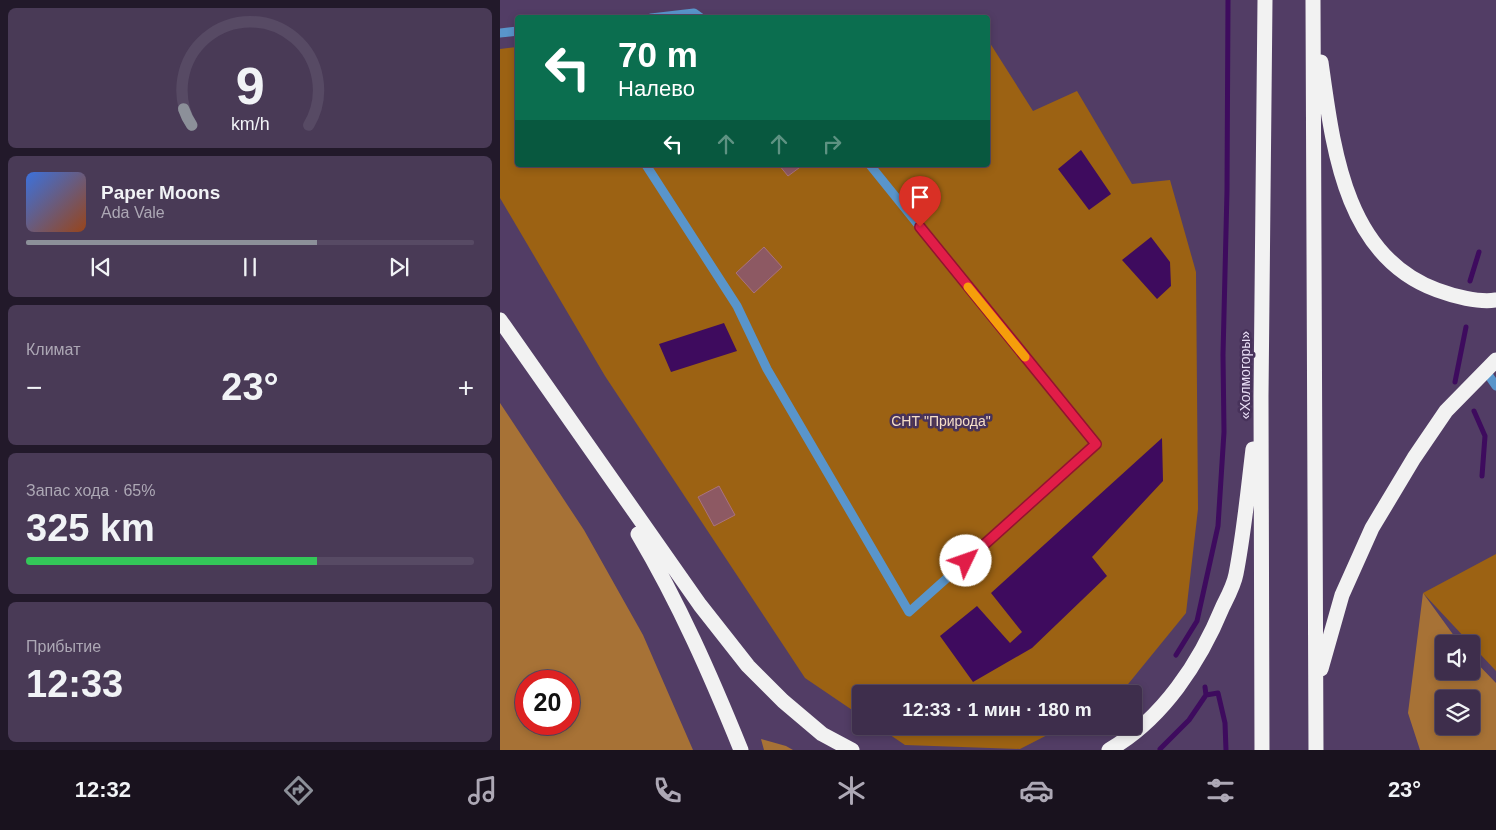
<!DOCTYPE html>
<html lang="ru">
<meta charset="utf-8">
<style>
:root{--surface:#3e2e4c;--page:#493a56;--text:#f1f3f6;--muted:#ada8b5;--line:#574a64;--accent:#8c9099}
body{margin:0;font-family:Arial,sans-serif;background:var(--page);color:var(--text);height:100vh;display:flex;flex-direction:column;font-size:19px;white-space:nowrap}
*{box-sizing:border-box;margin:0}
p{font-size:16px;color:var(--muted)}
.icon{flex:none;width:28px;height:28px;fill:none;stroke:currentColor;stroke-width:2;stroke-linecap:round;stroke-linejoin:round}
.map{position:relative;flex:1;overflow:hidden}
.side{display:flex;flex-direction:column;gap:8px;padding:8px;background:#22192a;width:500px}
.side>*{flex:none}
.banner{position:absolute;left:15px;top:15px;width:475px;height:152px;border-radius:5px;box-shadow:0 2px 8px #0003,0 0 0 1px var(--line);background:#0b6e4f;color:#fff;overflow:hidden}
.buttons{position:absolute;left:935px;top:635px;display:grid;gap:10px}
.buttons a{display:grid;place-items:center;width:45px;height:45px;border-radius:5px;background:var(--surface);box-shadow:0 2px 8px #0003,0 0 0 1px var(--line);font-size:25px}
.speed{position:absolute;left:15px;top:670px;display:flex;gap:10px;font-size:25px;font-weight:700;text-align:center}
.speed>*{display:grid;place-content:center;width:65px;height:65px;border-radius:50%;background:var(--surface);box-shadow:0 2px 8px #0003,0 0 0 1px var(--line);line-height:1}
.speed .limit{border:8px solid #d22;background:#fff;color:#111}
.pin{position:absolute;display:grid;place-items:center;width:42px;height:42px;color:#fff;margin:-51px -21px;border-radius:50% 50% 50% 0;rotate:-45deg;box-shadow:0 0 5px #0007}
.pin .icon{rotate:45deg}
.me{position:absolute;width:55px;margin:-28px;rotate:48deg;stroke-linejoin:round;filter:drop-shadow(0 0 4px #0008)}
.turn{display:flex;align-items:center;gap:18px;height:105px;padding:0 20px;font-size:22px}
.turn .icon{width:65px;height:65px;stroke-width:2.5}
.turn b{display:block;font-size:35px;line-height:42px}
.lanes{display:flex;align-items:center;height:48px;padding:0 20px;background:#0003;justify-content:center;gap:25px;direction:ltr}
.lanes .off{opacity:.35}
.big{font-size:38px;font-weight:700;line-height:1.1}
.side .widget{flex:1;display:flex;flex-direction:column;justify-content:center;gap:8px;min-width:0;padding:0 18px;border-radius:8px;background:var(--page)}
.side .dial{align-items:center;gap:0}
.dial svg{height:130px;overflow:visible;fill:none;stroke:var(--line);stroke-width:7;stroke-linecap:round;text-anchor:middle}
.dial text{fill:var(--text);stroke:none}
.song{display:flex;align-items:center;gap:15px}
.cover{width:60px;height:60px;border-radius:8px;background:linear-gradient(135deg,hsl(220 70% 55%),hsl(20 70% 35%))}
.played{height:5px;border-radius:2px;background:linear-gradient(90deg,var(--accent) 65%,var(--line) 65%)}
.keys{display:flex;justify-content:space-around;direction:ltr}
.heat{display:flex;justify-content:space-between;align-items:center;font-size:28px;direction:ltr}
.charge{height:8px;border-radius:4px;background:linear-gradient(90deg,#34c759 65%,var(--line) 0)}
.trip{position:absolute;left:352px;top:685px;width:290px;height:50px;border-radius:5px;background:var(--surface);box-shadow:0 2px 8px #0003,0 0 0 1px var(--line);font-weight:700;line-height:50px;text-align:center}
.dock{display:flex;height:80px;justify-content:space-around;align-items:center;background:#19121e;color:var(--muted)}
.dock .icon{width:35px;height:35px}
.dock .selected{color:var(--accent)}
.dock b{font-size:22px;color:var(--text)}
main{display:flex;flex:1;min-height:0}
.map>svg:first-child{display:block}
.green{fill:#9c6213}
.forest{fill:#a77236;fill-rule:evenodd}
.water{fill:#3e0b5e}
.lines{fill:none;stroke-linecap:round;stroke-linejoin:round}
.stream{stroke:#3e0b5e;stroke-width:5}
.building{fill:#8d5963;stroke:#aa737d}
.minor{stroke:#5995cb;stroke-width:9}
.highway{stroke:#f2f2f2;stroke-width:15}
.route-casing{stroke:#92132f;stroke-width:12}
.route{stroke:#e11d48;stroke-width:9}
.slow{stroke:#f59e0b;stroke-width:9}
.labels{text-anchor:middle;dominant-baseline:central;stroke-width:5;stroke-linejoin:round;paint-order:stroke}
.street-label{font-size:14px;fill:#e9def6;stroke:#47325a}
.park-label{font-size:14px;fill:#f5dec7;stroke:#47325a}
</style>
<main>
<section class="side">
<div class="widget dial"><svg viewBox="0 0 100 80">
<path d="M14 69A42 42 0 1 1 86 69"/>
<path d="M14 69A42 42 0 0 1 9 59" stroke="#8c9099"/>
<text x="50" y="56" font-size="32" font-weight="700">9</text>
<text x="50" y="72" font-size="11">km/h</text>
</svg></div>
<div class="widget">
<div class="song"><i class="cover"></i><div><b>Paper Moons</b><p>Ada Vale</p></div></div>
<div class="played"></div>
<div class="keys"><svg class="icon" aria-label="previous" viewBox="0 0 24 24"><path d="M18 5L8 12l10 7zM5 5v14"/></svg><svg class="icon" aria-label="pause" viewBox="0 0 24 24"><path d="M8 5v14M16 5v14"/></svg><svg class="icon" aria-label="next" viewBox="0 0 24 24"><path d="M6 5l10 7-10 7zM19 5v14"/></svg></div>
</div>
<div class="widget"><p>Климат</p>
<div class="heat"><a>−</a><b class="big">23°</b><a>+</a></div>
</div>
<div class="widget"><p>Запас хода · 65%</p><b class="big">325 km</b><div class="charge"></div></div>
<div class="widget"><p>Прибытие</p><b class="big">12:33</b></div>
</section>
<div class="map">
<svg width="996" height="750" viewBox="0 0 996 750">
<rect width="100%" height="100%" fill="#523d65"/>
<path class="green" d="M488 40 533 111 577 91 632 184 670 180 696 272 698 509 686 613 620 694H361V716L305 678 105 376 0 198V49L17 47 18 165H488Z
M996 554V671L923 593Z
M377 726H565L520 749 405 745Z"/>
<path class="forest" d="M0 403 84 530 143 635 193 750H0ZM69 681V724H26V681Z
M923 593 960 644H944V671H971V657L996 683V750H920L908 713ZM944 699H971V726H944Z
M261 739 286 746 293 750H264Z"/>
<path class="water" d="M581 150 611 194 589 210 558 169Z
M651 237 670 262 671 286 657 299 622 260Z
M224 323 237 351 171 372 159 344Z
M662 438 663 481 592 557 607 576 532 648 473 682 440 636 477 606 510 643 522 632 491 593Z"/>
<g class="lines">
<path class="stream" d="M970 281 979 252
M955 382 966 327
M974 411 985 436 982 476
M676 655 697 621 718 526 724 432 723 355 727 191 728 0
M705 687 706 695
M660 749 689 720 706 695 718 693 725 723 726 750"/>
</g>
<path class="building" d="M279 165H303L288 176Z
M264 247 282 267 254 293 236 273Z
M219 486 235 515 214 526 198 497Z"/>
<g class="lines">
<path class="minor" d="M151 18 194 13 201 18
M0 33 18 31
M146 165 237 306 267 369 409 612 596 445 370 165
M985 370 996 386"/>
<path class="highway" d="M813 0 816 750
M821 62C833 147 844 256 937 290 953 296 979 303 996 300
M0 320 200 605 248 666 283 701 322 734 352 750
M138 534C179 603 211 676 241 750
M821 669 842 595 872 528 914 458 946 411 996 360
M609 750C663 719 700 662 723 606 728 596 734 585 736 574 744 533 748 490 753 449
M762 750 761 396 765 0"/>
</g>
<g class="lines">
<defs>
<path id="route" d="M420 227 596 444 466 561"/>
</defs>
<use href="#route" class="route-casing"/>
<use href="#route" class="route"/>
<path class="slow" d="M468 287 525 357"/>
</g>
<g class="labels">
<g class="street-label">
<text transform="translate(745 375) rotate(-90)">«Холмогоры»</text>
</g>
<g class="park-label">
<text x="441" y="421">СНТ "Природа"</text>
</g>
</g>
</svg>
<div class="buttons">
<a><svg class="icon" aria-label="sound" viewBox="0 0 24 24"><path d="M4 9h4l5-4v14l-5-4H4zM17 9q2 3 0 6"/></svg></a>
<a><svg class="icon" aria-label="layers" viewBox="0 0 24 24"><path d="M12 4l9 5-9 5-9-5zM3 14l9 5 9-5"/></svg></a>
</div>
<div class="speed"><div class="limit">20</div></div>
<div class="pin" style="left:420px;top:227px;background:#d93025"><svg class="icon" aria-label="arrive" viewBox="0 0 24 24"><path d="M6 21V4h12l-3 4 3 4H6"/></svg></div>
<svg class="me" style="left:466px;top:561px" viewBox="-20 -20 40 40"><circle r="19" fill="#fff"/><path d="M0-13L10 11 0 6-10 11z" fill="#e11d48"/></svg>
<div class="trip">12:33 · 1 мин · 180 m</div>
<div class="banner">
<div class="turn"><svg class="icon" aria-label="left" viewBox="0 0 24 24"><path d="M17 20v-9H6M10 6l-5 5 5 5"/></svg><div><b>70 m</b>Налево</div></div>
<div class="lanes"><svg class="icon" aria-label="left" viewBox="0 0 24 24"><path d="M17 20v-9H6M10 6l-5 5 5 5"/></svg><svg class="icon off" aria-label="ahead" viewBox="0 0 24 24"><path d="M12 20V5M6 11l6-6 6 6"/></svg><svg class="icon off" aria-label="ahead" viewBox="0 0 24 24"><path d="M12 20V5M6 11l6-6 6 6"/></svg><svg class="icon off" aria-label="right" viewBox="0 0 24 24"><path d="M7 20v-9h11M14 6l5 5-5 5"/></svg></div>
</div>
</div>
</main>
<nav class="dock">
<b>12:32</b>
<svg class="icon selected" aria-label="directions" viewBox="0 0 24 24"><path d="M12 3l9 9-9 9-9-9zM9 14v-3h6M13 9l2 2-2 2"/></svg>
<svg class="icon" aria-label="music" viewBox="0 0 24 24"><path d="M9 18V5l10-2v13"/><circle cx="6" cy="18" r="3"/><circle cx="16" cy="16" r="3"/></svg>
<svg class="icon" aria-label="phone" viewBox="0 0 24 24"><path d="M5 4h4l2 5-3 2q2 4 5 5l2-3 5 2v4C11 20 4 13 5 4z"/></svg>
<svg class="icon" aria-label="climate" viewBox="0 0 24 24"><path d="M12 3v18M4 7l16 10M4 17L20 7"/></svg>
<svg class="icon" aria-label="car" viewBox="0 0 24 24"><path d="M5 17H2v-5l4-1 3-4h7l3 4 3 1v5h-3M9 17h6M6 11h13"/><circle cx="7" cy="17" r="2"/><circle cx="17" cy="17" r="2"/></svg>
<svg class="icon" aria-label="filters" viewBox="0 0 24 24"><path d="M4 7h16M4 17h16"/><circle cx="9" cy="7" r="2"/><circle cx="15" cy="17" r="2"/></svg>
<b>23°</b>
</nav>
